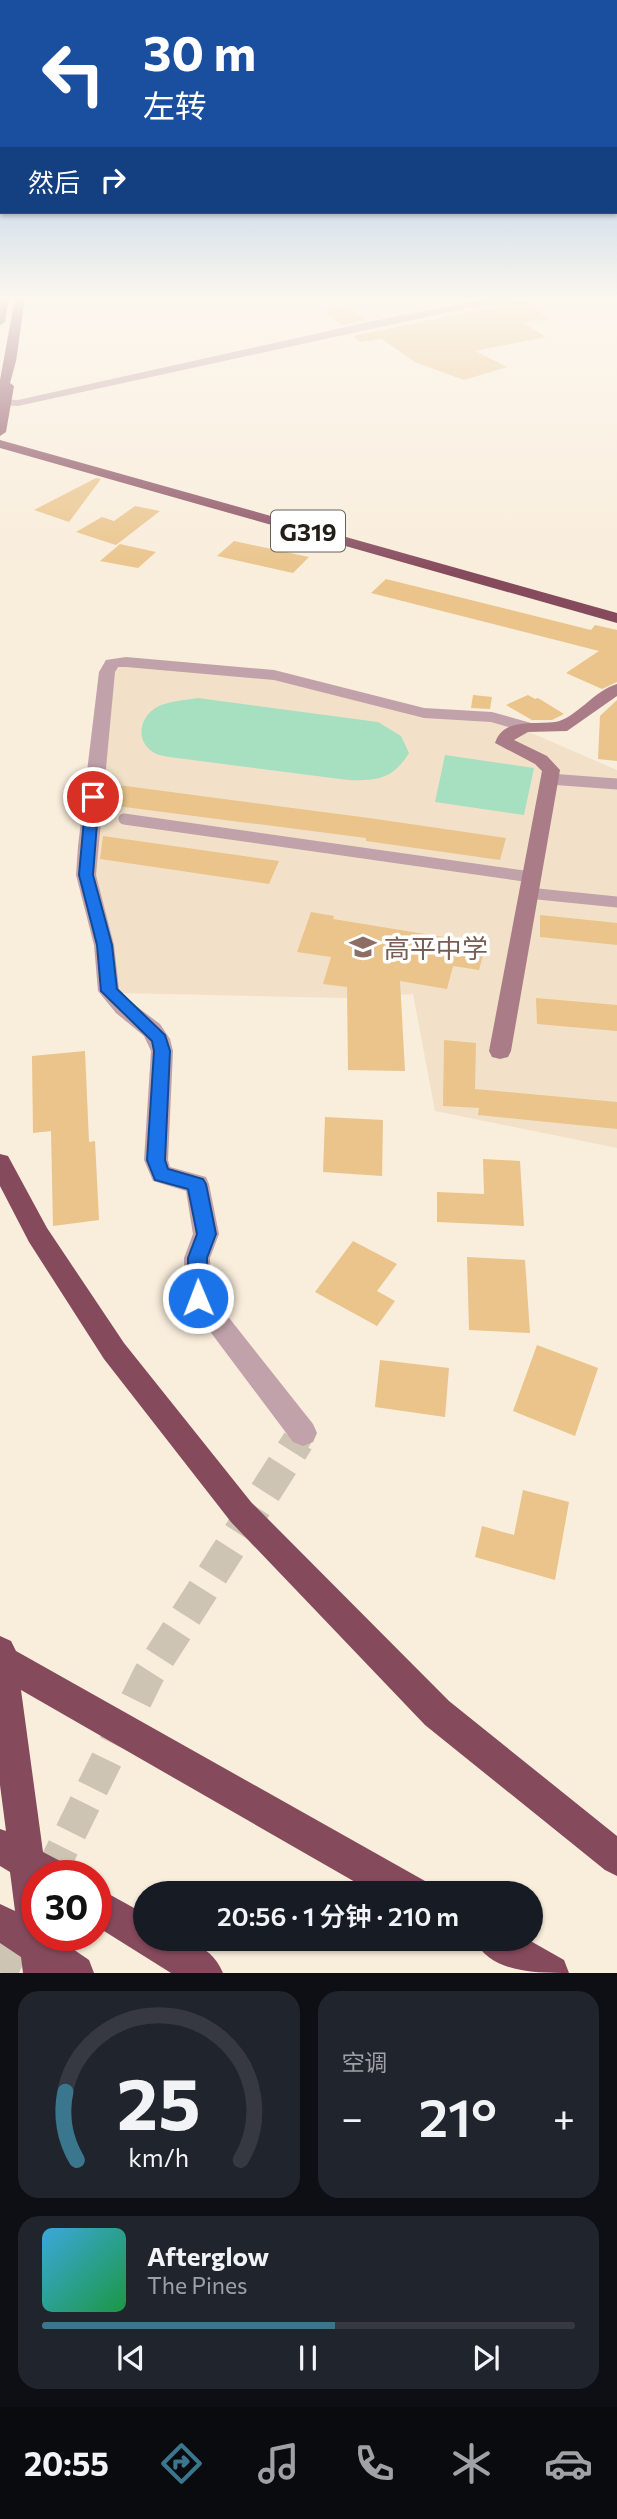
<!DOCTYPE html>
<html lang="zh">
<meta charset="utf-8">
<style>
:root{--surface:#171b24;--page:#20242c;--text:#f1f3f6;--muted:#9ea1a6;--line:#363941;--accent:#3a778e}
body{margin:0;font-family:Commissioner,"Noto Sans SC",sans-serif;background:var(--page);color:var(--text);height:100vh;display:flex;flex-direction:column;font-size:26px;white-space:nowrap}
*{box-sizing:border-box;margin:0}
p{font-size:23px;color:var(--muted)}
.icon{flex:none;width:38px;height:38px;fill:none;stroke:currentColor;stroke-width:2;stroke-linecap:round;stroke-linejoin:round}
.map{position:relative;height:1973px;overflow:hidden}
.side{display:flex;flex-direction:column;gap:18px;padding:18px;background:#0d0f14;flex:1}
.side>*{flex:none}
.top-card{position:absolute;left:0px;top:0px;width:618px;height:214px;box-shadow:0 2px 5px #0004;background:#1a4fa0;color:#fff;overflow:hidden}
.speed{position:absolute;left:21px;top:1860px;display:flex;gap:14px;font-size:35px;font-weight:700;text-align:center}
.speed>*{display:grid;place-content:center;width:91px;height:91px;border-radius:50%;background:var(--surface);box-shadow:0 2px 5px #0004;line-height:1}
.speed .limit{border:10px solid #d22;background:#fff;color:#111}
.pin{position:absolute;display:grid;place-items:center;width:60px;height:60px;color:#fff;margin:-30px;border:4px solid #fff;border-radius:50%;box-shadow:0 2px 7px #0007}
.me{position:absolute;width:77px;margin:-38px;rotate:359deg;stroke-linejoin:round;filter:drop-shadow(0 0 5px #0008)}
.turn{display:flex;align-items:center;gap:24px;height:147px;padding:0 28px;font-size:32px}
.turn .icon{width:91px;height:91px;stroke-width:2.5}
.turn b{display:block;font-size:49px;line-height:60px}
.then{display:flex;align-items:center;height:66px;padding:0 28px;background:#0003;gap:14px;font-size:26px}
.big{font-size:52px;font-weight:600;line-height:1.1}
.side .card{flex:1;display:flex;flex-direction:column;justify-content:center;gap:10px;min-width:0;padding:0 24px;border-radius:21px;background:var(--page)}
.side .dial{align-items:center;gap:0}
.dial svg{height:182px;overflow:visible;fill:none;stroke:var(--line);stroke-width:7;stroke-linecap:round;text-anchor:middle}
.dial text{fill:var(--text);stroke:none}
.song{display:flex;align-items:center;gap:21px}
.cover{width:84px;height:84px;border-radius:10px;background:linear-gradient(135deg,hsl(200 70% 55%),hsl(140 70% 35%))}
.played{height:7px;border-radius:4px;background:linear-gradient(90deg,var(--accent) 55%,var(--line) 55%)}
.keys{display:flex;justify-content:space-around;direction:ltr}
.heat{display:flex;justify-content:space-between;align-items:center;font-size:38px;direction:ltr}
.side .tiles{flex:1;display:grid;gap:18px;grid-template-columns:1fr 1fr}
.card:last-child{grid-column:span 2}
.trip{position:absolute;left:133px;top:1881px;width:410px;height:70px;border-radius:35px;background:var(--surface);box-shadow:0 2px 5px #0004;font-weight:600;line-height:70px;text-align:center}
.menu{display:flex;height:112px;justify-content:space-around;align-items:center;background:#090b0e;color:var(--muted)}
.menu .icon{width:49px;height:49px}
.menu .selected{color:var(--accent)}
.menu b{font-size:32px;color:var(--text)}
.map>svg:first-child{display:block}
.built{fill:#f2e1c8}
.green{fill:#a6e0c1}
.building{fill:#eac48b}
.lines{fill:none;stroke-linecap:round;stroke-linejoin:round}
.street-tunnel-far1{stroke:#cec4b4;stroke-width:24;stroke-dasharray:24 12;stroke-linecap:butt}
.street-tunnel{stroke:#cec4b4;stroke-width:32;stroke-dasharray:32 17;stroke-linecap:butt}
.lane{stroke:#c1a2aa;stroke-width:11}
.street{fill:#c1a2aa;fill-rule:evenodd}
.secondary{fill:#a97c88;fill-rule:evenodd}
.highway{fill:#864a5d;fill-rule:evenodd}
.route{fill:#1a73e8;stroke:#114b97;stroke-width:2}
.labels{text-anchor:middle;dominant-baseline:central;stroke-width:7;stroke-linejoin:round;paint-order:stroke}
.shield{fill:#fff;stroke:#65625d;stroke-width:2}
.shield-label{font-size:24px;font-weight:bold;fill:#231f18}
.education-label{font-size:26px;fill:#785e54;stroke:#fff;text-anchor:start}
</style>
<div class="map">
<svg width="617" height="1973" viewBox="0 0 617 1973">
<rect width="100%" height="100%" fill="#f9eddb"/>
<path class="built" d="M113 665 277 677 423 715 499 719 617 770V1148L435 1111 413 994 343 998 120 993 91 867Z"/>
<path class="green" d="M198 698 378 722 401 736 409 753C393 779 377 781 348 780L169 757C164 756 157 755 153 752 134 740 140 715 159 706 171 701 185 700 198 698Z
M445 755 534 768 524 815 435 802Z"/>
<path class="building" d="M526 301 549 320 523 322 546 337 475 351 507 367 464 380 415 362 382 339 360 342 353 336 446 317 445 316 498 309 492 305Z
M348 307 364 320 341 325 323 311Z
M96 478 101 479 69 522 34 510Z
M135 506 160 511 116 545 76 532 102 517 114 521Z
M234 541 309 557 293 573 217 556Z
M120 544 156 552 138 568 100 561Z
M386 579 591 630 595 625 617 630V682L602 689 566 673 599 651 371 593Z
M473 695 492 697 490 709 471 708Z
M528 695 535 699 538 698 564 714 552 720H532L506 705Z
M617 700V761L598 759 600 716Z
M118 785 369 818 506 838 500 860 366 841V838L109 805Z
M103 836 279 861 269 884 100 859Z
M311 912 334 916 333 919 486 944 479 970 453 966 447 989 400 981 405 1071 348 1070 347 987 323 984 331 957 297 952Z
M540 915 617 923V945L540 937Z
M536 998 617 1005V1031L537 1024Z
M444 1040 476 1043 475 1089 617 1102V1129L478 1115 479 1108 443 1106Z
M85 1051 89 1142 95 1141 99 1220 53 1226 51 1131 33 1133 32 1056Z
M325 1117 383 1120 382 1176 323 1172Z
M483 1159 520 1161 524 1226 437 1222V1192L484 1194Z
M353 1241 397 1264 377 1291 395 1301 377 1326 315 1292Z
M467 1257 525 1260 530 1333 469 1330Z
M537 1345 598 1368 575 1436 513 1411Z
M380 1360 449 1368 445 1417 375 1407Z
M523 1490 569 1502 555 1580 475 1557 482 1526 514 1535Z"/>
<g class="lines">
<path class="street-tunnel-far1" d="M297 1443 303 1433"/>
<path class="street-tunnel" d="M49 1876 149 1674 298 1441
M1 1973 25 1925"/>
<path class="lane" d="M549 779 617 784
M124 819 531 877
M528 893 617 902"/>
<path class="street" d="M493 298H513L18 406 0 405V399L18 400 373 321Z
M126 657 274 670 424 708 492 712 531 723 533 727 525 732 491 722 424 718 274 680 126 667H118L115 672 96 875 114 945 119 989 132 1003 160 1024 170 1039 173 1051 168 1160 170 1167 206 1177 209 1184 219 1234 210 1258 211 1295 313 1424 317 1433 313 1442 303 1446 293 1442 185 1298 184 1258 193 1234 186 1191 153 1181 144 1160 151 1051 144 1036 116 1013 98 991 94 945 76 875 78 846 99 672 106 660Z"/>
<path class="secondary" d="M617 684V696L567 731 528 732 514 740 547 756 560 770 511 1051 508 1057 500 1059 492 1057 489 1051 542 771 535 764 495 743C504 717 534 725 555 722 575 719 595 690 617 684Z"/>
<path class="highway" d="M0 298H9L5 322 0 325Z
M15 298H25L16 361 10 383 14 386 6 432 0 436V380Z
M0 440 617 613V623L0 448Z
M0 1154 8 1156 47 1228 124 1343 251 1502 449 1701 617 1836V1876L605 1870 425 1725 231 1522 104 1359 29 1242 0 1186Z
M0 1636 11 1641 16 1651 425 1881 430 1894H376L21 1690 43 1852 64 1863 69 1876H37V1936H54L89 1960 94 1973H23L21 1957 0 1943V1904L15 1911 10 1872 0 1866V1829L6 1831 0 1785Z
M96 1887 145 1914V1939C177 1939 209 1939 223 1973H171L96 1926Z
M474 1939H527L564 1960 569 1973C535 1973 490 1973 474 1939Z"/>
</g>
<linearGradient id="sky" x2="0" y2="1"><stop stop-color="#7daee1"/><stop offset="0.52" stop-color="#fcf7ef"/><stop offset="1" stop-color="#fcf7ef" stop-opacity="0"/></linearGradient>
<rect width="617" height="574" fill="url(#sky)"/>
<path class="route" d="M93 793 99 797 93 875 112 945 117 989 165 1035 170 1051 165 1160 168 1169 203 1179 206 1184 216 1234 207 1258 208 1298 205 1304 198 1307 191 1304 188 1298V1258L197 1234 188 1189 155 1180 147 1160 154 1051 152 1041 101 991 97 945 79 875 86 797Z"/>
<defs>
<symbol id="school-bare" viewBox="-9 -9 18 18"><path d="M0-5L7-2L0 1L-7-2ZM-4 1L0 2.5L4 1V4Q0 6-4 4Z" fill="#8d6e63" stroke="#fff" stroke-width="2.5" paint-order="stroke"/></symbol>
</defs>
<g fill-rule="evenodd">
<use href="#school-bare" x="344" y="928" width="38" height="38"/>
</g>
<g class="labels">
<rect class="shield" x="271" y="510.5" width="74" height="41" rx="5"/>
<g class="shield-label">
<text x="308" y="531">G319</text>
</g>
<g class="education-label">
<text x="384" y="947">高平中学</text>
</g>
</g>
</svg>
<div class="speed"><div class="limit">30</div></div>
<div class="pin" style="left:93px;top:797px;background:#d93025"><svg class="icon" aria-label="arrive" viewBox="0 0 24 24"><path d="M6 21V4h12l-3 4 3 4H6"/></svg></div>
<svg class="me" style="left:198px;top:1298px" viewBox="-20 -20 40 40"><circle r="17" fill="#1a73e8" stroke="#fff" stroke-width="3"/><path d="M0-11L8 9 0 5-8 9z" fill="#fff"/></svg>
<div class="trip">20:56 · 1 分钟 · 210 m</div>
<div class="top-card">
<div class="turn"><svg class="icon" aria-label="left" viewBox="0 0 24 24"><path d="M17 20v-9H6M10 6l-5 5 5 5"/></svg><div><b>30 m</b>左转</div></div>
<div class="then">然后<svg class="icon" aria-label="right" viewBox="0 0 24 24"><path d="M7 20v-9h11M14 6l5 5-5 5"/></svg></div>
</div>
</div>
<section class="side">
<div class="tiles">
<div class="card dial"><svg viewBox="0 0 100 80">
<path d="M14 69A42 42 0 1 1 86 69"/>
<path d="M14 69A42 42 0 0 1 9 39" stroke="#3a778e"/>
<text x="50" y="56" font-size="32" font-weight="700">25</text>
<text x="50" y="72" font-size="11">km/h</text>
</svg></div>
<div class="card"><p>空调</p>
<div class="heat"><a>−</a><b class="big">21°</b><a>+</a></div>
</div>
<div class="card">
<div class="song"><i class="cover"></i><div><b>Afterglow</b><p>The Pines</p></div></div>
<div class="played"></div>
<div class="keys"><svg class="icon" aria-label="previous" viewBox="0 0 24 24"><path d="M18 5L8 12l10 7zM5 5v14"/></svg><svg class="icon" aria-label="pause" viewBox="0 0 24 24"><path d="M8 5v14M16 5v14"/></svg><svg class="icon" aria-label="next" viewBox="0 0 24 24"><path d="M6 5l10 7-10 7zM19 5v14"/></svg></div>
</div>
</div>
</section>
<nav class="menu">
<b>20:55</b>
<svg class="icon selected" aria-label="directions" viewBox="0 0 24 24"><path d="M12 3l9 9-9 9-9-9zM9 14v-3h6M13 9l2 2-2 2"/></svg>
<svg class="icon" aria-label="music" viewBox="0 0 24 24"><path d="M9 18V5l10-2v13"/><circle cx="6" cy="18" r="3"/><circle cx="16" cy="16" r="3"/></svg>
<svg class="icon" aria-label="phone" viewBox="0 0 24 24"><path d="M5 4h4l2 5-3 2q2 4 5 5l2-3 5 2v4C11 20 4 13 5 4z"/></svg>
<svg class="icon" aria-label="climate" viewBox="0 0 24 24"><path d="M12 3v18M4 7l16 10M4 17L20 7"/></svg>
<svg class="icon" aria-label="car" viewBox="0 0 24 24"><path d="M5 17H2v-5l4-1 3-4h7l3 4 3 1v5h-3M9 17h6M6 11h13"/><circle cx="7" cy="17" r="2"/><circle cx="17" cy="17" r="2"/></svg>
</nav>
